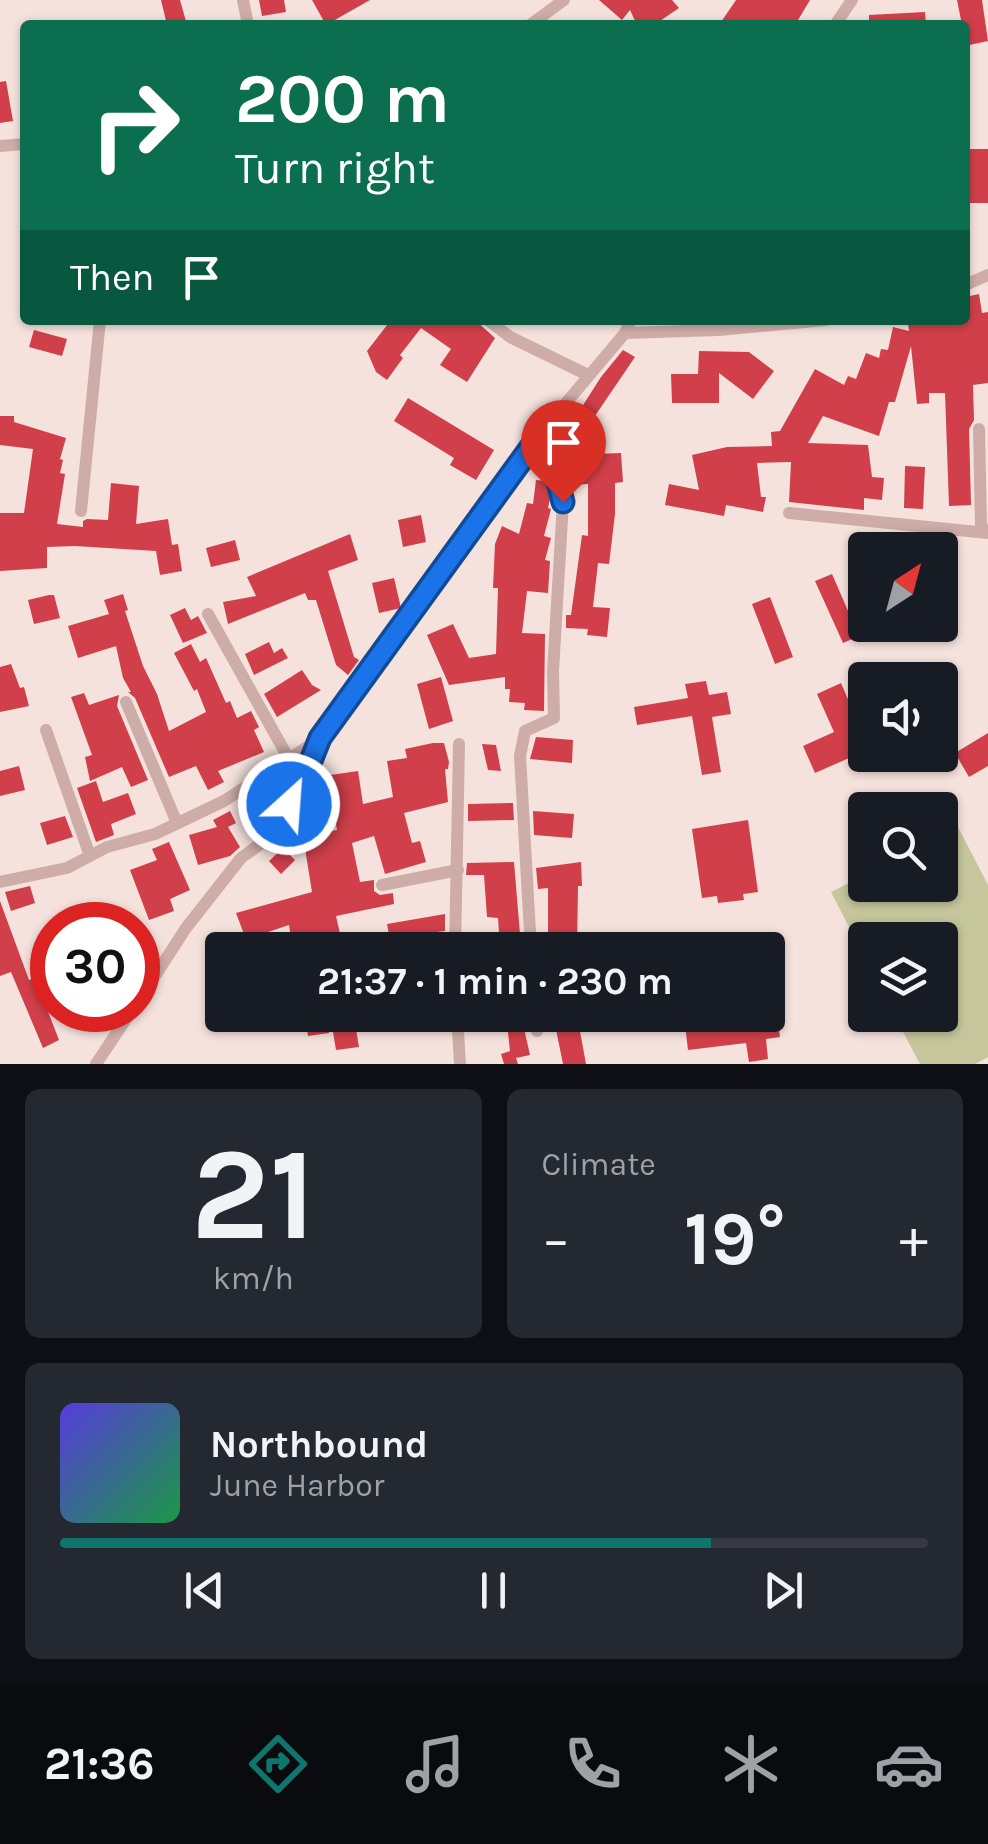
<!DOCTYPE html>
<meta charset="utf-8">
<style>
:root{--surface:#171b24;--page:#242831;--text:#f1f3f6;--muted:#9ea1a6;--line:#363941;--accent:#0f766e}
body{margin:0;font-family:Karla,sans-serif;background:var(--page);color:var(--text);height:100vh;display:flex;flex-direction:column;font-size:38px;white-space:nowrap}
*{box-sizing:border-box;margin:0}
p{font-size:32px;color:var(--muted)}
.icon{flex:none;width:55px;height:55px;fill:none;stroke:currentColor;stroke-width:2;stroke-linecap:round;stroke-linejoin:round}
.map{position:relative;height:1064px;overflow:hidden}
.panel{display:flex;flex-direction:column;gap:25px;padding:25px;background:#0d0f14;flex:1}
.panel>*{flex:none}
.banner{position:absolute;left:20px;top:20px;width:950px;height:305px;border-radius:10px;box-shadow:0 2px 8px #0004;background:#0b6e4f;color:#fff;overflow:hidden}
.needle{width:65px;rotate:36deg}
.buttons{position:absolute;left:848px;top:532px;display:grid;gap:20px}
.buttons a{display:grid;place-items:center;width:110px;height:110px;border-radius:10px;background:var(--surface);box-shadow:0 2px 8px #0004;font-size:50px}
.speed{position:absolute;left:30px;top:902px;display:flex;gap:20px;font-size:50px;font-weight:700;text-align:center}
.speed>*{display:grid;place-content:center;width:130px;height:130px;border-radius:50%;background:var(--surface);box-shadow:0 2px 8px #0004;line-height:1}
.speed .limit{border:15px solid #d22;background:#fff;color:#111}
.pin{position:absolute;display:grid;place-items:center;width:85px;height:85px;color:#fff;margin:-102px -42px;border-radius:50% 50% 50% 0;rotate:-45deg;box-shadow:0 0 10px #0007}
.pin .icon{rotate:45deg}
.me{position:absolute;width:110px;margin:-55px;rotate:26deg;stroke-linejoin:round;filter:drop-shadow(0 0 8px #0008)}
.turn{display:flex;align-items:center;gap:35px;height:210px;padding:0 50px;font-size:45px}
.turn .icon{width:130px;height:130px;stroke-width:2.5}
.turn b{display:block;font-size:70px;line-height:85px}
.then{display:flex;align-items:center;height:95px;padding:0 50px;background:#0003;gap:20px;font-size:38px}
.big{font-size:75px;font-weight:700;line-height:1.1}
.panel .card{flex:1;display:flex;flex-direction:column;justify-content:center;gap:15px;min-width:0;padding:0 35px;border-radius:15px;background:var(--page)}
.panel .dial{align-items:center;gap:0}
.dial b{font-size:130px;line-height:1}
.song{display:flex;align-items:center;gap:30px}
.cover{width:120px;height:120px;border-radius:15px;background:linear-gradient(135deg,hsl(250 70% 55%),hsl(140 70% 35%))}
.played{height:10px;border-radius:5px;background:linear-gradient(90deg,var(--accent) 75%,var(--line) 75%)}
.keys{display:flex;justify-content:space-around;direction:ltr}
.heat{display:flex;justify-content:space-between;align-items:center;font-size:55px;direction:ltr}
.panel .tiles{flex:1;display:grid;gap:25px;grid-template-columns:1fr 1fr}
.card:last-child{grid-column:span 2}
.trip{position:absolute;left:205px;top:932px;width:580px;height:100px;border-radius:10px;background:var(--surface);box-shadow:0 2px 8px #0004;font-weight:700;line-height:100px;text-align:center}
.menu{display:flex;height:160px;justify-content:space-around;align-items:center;background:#090b0e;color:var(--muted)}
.menu .icon{width:70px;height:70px}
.menu .current{color:var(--accent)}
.menu b{font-size:45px;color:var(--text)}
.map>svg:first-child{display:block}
.green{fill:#c5c69b}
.building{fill:#d13f4a}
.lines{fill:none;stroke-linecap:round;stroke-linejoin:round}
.street{stroke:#ceada8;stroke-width:12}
.route-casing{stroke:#114b97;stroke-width:25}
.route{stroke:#1a73e8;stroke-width:18}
</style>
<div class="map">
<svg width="988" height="1064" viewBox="0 0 988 1064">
<rect width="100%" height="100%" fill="#f5e2dd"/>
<path class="green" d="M958 827 988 885V1057L975 1064H920L894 1015H940V940H865V958L831 892 865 875V885H940V837Z"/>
<path class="building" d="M161 0H180L187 25H167Z
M259 0H284L286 12 262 16Z
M312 0H370L326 25Z
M599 0H672L679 8 654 25H637L630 10 622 20Z
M736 0H810L795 25H719Z
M957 0H982L988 41 965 46V25H962Z
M925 12 926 25H869V15Z
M6 81 13 121 0 123V82Z
M965 149H988V203H965Z
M979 294 982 313 988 312V383L973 385 974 420 969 429 971 505 949 506 945 393H929V403L917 404 911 346 895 402H889L879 436 823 416 808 443 868 445 872 477 884 478 882 500 864 498V510L789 502 791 462 757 463 761 497H766L763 512 726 505 724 516 665 505 669 484 699 490 692 455 727 447 772 446 771 432 780 431 815 369 844 385 848 376 856 379 866 353 879 358 881 349 888 350 893 327 909 331 908 324 965 320V297Z
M391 320H475L495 338 467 382 440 365 451 349 421 328 400 355 403 358 387 380 376 372 367 351Z
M34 330 67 339 62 356 29 347Z
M623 350 635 357 584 432 571 424 601 377Z
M699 351 749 352 774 371 753 399 719 373V403H672L671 374H698Z
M408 398 494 450 476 480 450 465 454 458 394 421Z
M0 416H14V422L66 438 60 459 63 460 60 473 65 474 57 524 83 527V521L87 519 108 520 111 483 139 486 136 524 168 519 172 545 178 544 182 571 160 575 156 551 75 546 47 547V568L0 571V513H24L33 449 0 445Z
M621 453 623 482 615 483V514L609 564 598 563 593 607 610 608 607 637 587 635 588 629 566 628V615H571L582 535 588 536V484L569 485 563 462 594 461V454Z
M905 466 925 467 923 509 904 508Z
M536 480 547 481 551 494 548 508 551 509 544 536 551 538 545 560 550 561 548 593 527 591 522 633 545 634 544 711 524 710 525 703 509 702 510 689H505V677L449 685 427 635 453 624 469 658 496 654 498 588H493L495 544 502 526 519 534 527 503 533 504Z
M421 515 426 542 403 547 398 520Z
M350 534 358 560 328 571 354 657 359 660 348 675 336 665 316 600H308L305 593 228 624 223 602 256 596 247 577Z
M235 540 240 560 211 567 206 548Z
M832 574 859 636 843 643 815 581Z
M394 578 401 608 379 613 372 583Z
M123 594 128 610 125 611 143 666 157 694 169 731 206 712 197 689 194 691 174 653 191 644 200 662 206 658 226 703 230 701 237 718 251 711 259 727 254 730 264 752 218 771 224 782 208 790 196 766 169 777 135 698 128 692H131L123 678 116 646 78 658 68 626 109 614 104 600Z
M49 595H54L60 618 34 624 28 600Z
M770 597 793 657 775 664 752 604Z
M185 608 191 620 198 616 207 633 183 643 170 615Z
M269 642 274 653 282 648 288 658 254 675 245 654Z
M11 664 20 688 24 687 29 706 0 712V667Z
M302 670 312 685 321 690 277 717 264 694Z
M441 677 453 721 429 729 417 684Z
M706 681 709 695 727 692 731 714 712 717 721 772 702 775 692 716 637 725 634 707 688 698 685 684Z
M841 683 860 727 865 725V751L815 773 803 746 834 732 817 694Z
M84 693 89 705 119 695 117 706 148 780 131 787 122 767 90 781 85 757 92 755 71 697Z
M988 733V766L969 777 955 753Z
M536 737 573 740 572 763 530 759Z
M433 743H444L449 762 448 769H445L448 802 404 813 412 843 420 841 426 862 385 874 374 836 352 843 360 882 374 880V891L380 895 393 893 394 904 336 916 341 938 337 939 340 950H293L289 925 265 933 271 950H250L236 913 312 892 303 836 337 830 331 796 316 794 317 777 358 771 363 804 393 797 387 761 407 758 405 749Z
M482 744 496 745 501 771 488 770Z
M19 766 25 790 0 796V771Z
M96 781 103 802 128 793 136 814 111 824 114 835 96 842 77 788Z
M513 803 514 820 468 821V804Z
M230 811 236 823 228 827 240 847 230 856 198 865 189 835 217 827 213 820Z
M533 811 574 814 572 838 534 835Z
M65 816 73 837 47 845 40 823Z
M748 820 758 892 743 894 744 900 718 903 717 896 702 898 692 829Z
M169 842 190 890 170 899 174 911 149 920 130 870 157 860 152 849Z
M283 848 295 860 281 874 269 861Z
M514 862 521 946 500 947 498 918 487 917 484 875H466L467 863Z
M581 862 582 886H578L577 950H559L558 938H548V888L538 889 536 868Z
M30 886 35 903 11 911 5 892Z
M0 901 29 980 35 978 59 1040 43 1048 11 972 0 976Z
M445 914V931L420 934 423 949 392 950 387 924Z
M777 1014 780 1037 766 1039 768 1059 749 1062 746 1043 688 1050 685 1025 739 1018V1015Z
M305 1015H326L329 1033 308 1036Z
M506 1015H521L530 1055 516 1058 518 1064H504L501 1054 510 1051Z
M553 1015H577L586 1064H563Z
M355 1023 359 1047 336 1050 332 1026Z"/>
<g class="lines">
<path class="street" d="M243 0 248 25
M530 25 564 0
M835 25 852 0
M0 146 25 144
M965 285 988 275
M488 320 510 337 588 375
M625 333 719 330 826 320
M979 429 981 525 986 532
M81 511 100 320
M789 513 988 533
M208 614 290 761
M126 702 177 823
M46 730 90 856
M0 882 67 868 107 847 155 834 224 801 318 740
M382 885 458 870
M455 950 459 744
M531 950 520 756 525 731 554 718 553 671 563 502 552 459 539 435
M138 1002 186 928 241 858 275 833 302 783 320 738 539 435 625 333 631 320
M457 1015 460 1064
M536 1015 537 1031
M96 1064 132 1010"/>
</g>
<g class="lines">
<defs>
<path id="route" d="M289 804 302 783 320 738 539 436 552 459 563 502"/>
</defs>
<use href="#route" class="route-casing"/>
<use href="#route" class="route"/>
</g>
</svg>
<div class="buttons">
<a><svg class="needle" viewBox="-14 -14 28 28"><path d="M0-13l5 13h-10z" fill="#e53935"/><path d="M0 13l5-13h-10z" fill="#9ea1a6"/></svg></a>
<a><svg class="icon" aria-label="sound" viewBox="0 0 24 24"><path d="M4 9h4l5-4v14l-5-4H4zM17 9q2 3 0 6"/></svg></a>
<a><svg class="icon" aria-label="search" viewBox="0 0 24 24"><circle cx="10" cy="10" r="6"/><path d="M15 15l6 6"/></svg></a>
<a><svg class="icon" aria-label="layers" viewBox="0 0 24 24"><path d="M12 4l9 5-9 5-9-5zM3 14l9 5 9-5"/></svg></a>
</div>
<div class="speed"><div class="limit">30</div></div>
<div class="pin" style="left:563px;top:502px;background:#d93025"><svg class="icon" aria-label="arrive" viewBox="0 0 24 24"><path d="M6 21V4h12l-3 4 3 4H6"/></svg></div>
<svg class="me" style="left:289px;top:804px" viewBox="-20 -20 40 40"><circle r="17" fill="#1a73e8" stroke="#fff" stroke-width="3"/><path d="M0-11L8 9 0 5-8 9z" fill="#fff"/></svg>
<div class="trip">21:37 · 1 min · 230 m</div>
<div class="banner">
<div class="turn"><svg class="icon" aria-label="right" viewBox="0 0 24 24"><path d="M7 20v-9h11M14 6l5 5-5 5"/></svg><div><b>200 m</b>Turn right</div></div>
<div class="then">Then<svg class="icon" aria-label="arrive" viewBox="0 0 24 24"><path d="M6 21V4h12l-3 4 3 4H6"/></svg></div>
</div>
</div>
<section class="panel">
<div class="tiles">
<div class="card dial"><b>21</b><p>km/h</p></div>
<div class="card"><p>Climate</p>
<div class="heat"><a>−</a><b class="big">19°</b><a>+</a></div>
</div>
<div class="card">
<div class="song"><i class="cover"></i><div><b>Northbound</b><p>June Harbor</p></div></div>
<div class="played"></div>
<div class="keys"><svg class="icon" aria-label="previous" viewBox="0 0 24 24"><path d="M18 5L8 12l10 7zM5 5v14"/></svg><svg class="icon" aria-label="pause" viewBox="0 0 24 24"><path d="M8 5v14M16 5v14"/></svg><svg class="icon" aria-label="next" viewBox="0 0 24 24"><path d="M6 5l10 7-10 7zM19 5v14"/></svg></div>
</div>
</div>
</section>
<nav class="menu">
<b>21:36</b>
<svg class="icon current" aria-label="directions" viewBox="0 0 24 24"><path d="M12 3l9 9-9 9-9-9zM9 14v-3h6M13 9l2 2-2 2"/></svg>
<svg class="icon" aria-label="music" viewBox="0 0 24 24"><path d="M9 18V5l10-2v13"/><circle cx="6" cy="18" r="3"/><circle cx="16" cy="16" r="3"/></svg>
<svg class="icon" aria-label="phone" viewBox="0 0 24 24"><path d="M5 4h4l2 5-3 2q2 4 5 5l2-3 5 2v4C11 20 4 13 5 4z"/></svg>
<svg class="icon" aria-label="climate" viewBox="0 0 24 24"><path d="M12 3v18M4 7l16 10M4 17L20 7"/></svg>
<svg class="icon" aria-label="car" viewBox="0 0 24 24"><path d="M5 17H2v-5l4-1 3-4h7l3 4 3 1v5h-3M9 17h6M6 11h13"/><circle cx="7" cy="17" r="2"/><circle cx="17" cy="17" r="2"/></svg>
</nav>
